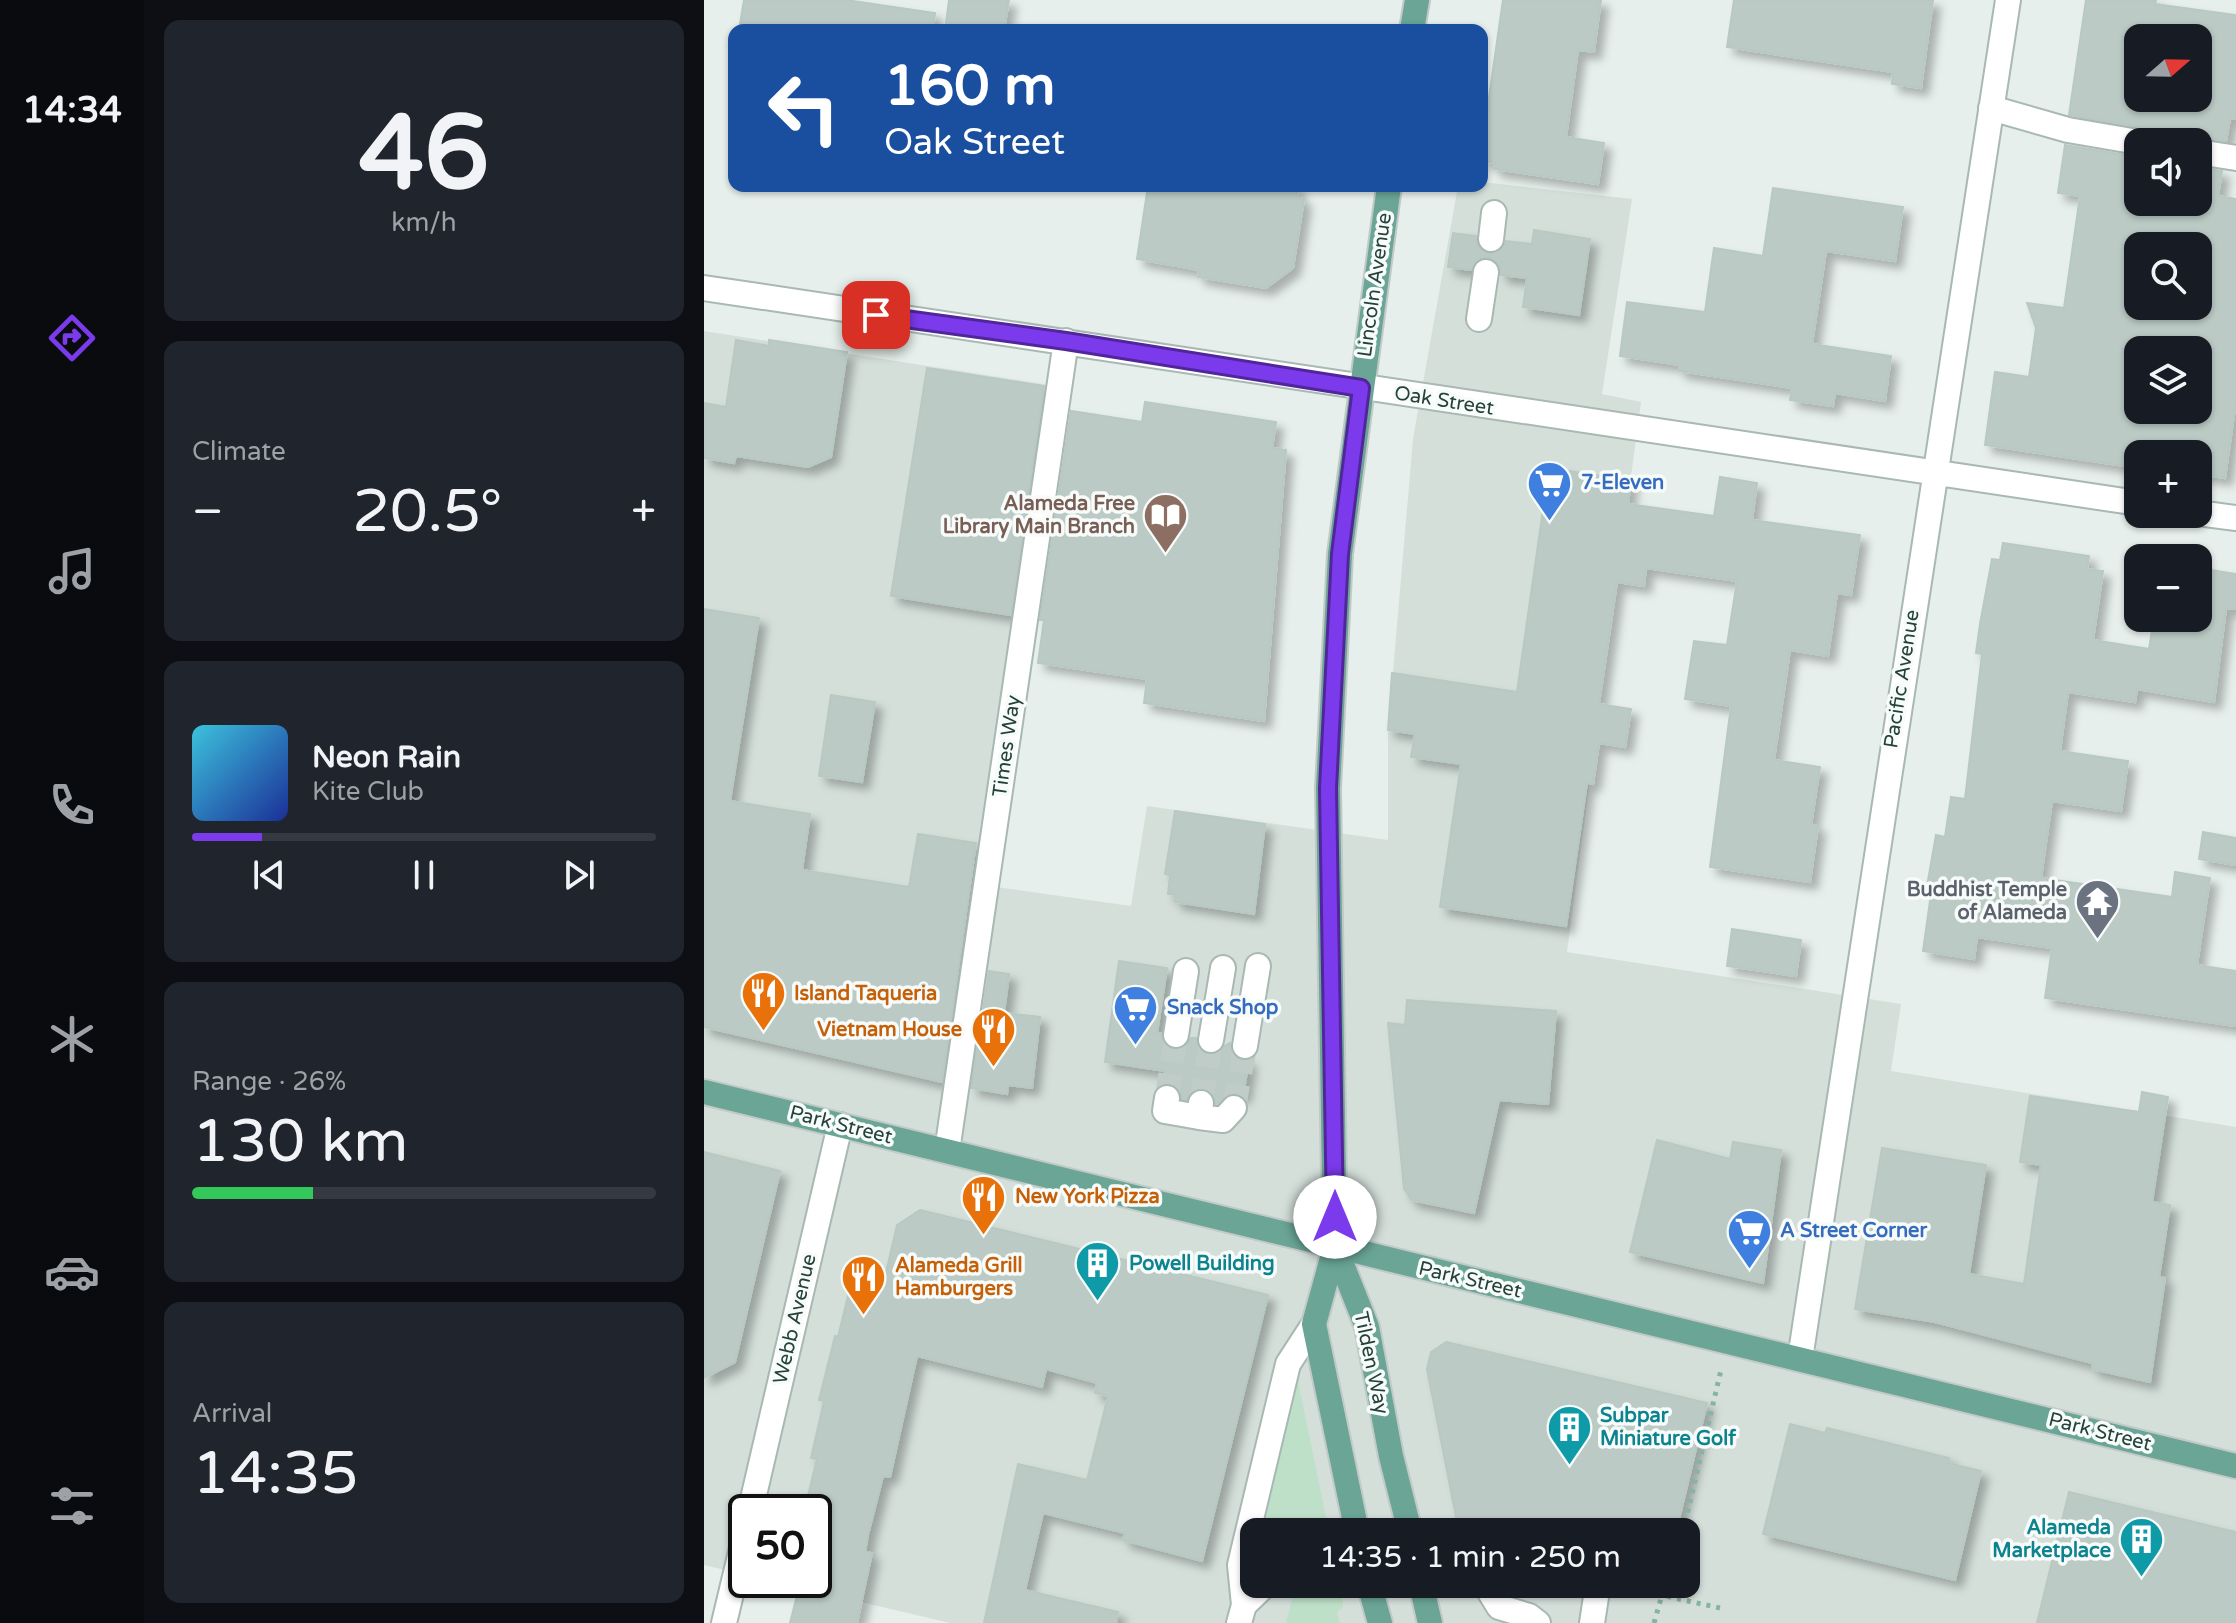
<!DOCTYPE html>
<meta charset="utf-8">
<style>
:root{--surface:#171b24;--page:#20242c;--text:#f1f3f6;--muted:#9ea1a6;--line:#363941;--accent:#7c3aed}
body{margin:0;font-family:"Varela Round",sans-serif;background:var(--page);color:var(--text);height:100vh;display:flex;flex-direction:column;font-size:30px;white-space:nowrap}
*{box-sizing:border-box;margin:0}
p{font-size:26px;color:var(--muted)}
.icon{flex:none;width:44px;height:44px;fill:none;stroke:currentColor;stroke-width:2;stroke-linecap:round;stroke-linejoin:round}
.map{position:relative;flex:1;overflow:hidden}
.drawer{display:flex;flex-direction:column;gap:20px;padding:20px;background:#0d0f14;width:560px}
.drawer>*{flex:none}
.banner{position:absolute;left:24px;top:24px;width:760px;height:168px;border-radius:16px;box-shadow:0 2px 6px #0004;background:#1a4fa0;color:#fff;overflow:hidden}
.needle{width:52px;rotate:70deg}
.controls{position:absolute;left:1420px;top:24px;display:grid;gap:16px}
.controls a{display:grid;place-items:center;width:88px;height:88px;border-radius:16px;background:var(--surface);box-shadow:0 2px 6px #0004;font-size:40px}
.speed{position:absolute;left:24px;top:1494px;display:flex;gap:16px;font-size:40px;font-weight:700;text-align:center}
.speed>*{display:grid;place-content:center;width:104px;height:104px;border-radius:50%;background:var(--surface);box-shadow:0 2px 6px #0004;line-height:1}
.speed .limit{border:4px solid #111;border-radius:12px;background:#fff;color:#111}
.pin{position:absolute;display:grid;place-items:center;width:68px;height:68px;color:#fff;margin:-34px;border-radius:16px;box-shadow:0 4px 12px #0006}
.me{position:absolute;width:88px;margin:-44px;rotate:0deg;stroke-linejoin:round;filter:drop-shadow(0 0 6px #0008)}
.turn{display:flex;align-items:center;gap:28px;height:168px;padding:0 24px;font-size:36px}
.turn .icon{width:104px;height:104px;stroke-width:2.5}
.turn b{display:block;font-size:56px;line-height:68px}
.big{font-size:60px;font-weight:600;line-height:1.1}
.drawer .widget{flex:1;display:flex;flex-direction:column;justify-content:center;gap:12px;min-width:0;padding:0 28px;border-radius:16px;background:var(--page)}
.drawer .dial{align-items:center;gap:0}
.dial b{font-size:104px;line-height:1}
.song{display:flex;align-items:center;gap:24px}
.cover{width:96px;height:96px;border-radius:12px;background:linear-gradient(135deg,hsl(190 70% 55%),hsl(230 70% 35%))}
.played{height:8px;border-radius:4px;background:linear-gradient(90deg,var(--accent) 15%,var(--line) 15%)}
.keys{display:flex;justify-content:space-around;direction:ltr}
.heat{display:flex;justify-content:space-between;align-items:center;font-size:44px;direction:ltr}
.charge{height:12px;border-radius:6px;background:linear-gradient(90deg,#34c759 26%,var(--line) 0)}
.trip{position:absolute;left:536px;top:1518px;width:460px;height:80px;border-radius:16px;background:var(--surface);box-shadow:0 2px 6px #0004;font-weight:600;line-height:80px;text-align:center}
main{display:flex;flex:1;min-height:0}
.dock{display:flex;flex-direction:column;width:144px;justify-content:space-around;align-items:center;background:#090b0e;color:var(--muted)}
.dock .icon{width:56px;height:56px}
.dock .selected{color:var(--accent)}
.dock b{font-size:36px;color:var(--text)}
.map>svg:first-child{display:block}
.built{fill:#d4dfda;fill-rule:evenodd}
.green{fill:#bfe0c8}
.building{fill:#bbcac4;stroke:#b8c9c2;stroke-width:2;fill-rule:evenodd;filter:url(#shadow)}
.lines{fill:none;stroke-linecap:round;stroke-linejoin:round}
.minor-tunnel{stroke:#bfccc8;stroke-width:24;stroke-dasharray:24 12;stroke-linecap:butt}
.minor-casing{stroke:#a8b8b2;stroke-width:28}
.major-casing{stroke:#c2cac8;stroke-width:28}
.path{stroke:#86b3a5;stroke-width:5;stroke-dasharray:4 6;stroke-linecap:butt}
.minor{stroke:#fff;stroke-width:24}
.major{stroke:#6aa596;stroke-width:24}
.route-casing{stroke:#51269a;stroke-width:20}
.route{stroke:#7c3aed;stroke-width:14}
.labels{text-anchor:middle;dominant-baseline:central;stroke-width:7;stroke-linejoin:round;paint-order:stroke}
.street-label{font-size:20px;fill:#24423a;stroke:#f7fbf9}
.shop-label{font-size:20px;font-weight:bold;fill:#366cbe;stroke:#f7fbf9;text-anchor:start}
.education-label{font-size:20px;font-weight:bold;fill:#785e54;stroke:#f7fbf9;text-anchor:end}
.worship-label{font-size:20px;font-weight:bold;fill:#5b616d;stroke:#f7fbf9;text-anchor:end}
.food-label{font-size:20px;font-weight:bold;fill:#c56008;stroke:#f7fbf9;text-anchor:start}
.culture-label{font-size:20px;font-weight:bold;fill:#0d838f;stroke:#f7fbf9;text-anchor:start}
</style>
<main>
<nav class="dock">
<b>14:34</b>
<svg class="icon selected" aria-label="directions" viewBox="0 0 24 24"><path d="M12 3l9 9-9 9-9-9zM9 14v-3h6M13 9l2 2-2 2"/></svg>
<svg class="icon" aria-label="music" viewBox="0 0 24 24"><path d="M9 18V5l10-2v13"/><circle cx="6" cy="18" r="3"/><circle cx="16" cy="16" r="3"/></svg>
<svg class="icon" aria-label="phone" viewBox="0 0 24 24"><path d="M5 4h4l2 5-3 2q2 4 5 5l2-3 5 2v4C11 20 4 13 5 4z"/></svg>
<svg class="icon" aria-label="climate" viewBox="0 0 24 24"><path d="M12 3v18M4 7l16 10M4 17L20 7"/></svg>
<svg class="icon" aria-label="car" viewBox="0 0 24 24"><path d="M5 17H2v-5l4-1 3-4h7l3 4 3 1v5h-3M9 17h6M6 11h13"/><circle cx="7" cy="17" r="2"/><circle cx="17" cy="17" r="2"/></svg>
<svg class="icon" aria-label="filters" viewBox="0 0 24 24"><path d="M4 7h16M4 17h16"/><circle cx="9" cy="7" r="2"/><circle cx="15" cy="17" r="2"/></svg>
</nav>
<section class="drawer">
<div class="widget dial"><b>46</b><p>km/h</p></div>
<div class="widget"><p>Climate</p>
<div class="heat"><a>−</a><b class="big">20.5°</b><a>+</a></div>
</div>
<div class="widget">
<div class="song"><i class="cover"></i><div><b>Neon Rain</b><p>Kite Club</p></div></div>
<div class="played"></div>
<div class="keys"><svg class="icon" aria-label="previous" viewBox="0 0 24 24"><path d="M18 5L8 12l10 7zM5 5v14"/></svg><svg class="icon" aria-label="pause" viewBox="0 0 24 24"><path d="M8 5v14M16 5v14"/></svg><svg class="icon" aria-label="next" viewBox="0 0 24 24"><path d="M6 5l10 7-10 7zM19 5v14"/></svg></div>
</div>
<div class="widget"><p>Range · 26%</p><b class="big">130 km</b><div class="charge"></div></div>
<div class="widget"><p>Arrival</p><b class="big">14:35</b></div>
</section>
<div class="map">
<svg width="1532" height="1623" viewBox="0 0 1532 1623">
<defs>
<filter id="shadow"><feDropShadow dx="7" dy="7" stdDeviation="4" flood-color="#0004"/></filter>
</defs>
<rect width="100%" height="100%" fill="#e6efeb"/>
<path class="built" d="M778 182 928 199 898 394 937 402 863 952 1197 1004 1187 1071 1532 1127V1623H246L64 1580H110V1512H42V1575L0 1565V331L344 385 271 884 427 906 443 806 684 840V730L709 439 754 186H778ZM550 1532H982V1584H550Z"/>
<path class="green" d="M593 1376 625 1532H557Z
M582 1584H632L638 1593 639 1608 633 1612 636 1623H582L588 1599 575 1593Z"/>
<path class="building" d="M40 0H142L231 13 229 30H35Z
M245 0H305L300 30H241Z
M799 0H897L890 52 874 50 862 137 900 143 894 184 790 169 791 163 778 161V124L781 125Z
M1030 0H1229L1217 88 1188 84 1189 72 1023 47Z
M1382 0H1452L1451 4 1532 15V119L1526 118 1522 141 1496 137 1483 142 1448 137 1437 127 1365 115ZM1434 34 1494 38V98H1434Z
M1361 145 1434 157V202H1494V167L1518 171 1514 196 1532 199V401L1521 478 1494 474V454H1434V468L1281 445 1291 372 1325 377 1332 328 1323 303 1360 308 1376 196 1354 193ZM1434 246H1494V306H1434ZM1430 350H1494V410H1434V402L1423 401Z
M444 186H594L593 198 600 199 589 268 562 288 494 277 495 270 433 259Z
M1069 188 1199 207 1191 261 1122 251 1108 344 1187 356 1181 401 1131 393 1129 406 1086 400 1088 388 975 371 976 365 916 356 923 302 1001 312 1010 248 1059 256Z
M830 230 886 239 875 315 819 307 823 278 797 275 796 266 785 257 776 258 767 270 744 267 749 233 772 236 774 246 786 254 798 248 802 241 828 244Z
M32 340 65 346V340L143 352 127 457 104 467 32 456 30 463 0 458V403L22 407Z
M223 368 340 386 307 615 187 596Z
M441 402 572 422 568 448 582 450 560 721 440 703 443 679 334 663 340 620H336L367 411 438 422Z
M845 468 927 480 924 504 1010 516 1016 477 1053 483 1048 520 1156 535 1147 595 1133 593 1124 656 1086 650 1070 760 1116 767 1107 825 1114 826 1106 882 1006 867 1027 706 981 699 990 641 1023 645 1033 581 942 568 940 586 913 582 895 704 927 709 921 747 895 743 889 784 883 783 862 926 736 907 757 764 707 757 711 734 684 730 688 673 813 692Z
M1299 543 1385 556 1383 569 1399 571 1389 640 1445 649 1450 618H1494V568L1532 574V609L1522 608 1510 702 1433 689 1431 702 1364 692 1356 751 1424 761 1417 811 1348 801 1337 878 1468 897 1471 872 1506 878 1493 965 1532 971V1026L1341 998 1348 948 1273 937 1270 959 1219 951 1228 887 1223 886 1232 835 1241 837 1247 797 1261 799 1278 654 1272 653 1276 624 1288 559 1296 560Z
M0 609 55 618 26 801 106 814 98 870 205 887 214 834 272 843 238 1082 0 1027Z
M127 695 171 702 158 782 115 776Z
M471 811 561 824 550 914 471 902 472 894H464L466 875 461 874Z
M1499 832 1532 838V865L1495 859Z
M1028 929 1097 940 1092 976 1023 966Z
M415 961 463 968 453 1033H457L458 1041 470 1050 483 1045 487 1038H492L497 1051 505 1055 526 1043 531 1057 545 1060 539 1096 526 1094 512 1104 507 1092 498 1088 491 1089 483 1100 478 1099 473 1087 459 1084 461 1071 401 1062Z
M285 971 305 974 300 1013 336 1017 328 1088 304 1085 303 1094 267 1088Z
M703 1000 852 1011 844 1104 795 1100 770 1213 708 1200 700 1189 684 1023 701 1025Z
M1438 1092 1464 1097 1448 1202 1466 1205 1455 1277 1461 1278 1446 1382 1388 1369V1363L1231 1322 1151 1309 1178 1148 1282 1165 1265 1274 1320 1284 1337 1165 1316 1162 1326 1096 1435 1112Z
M953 1140 1026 1159 1029 1142 1077 1150 1059 1283 926 1252Z
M0 1152 76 1171 31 1362 0 1378Z
M216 1210 564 1295 498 1561 419 1540 421 1533 339 1513 321 1590 414 1612 412 1623H280L314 1464 383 1480 404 1396 391 1393 393 1383 342 1369 338 1387 213 1356 186 1477 179 1476 164 1535 161 1552 168 1553 153 1623H86L97 1580H110V1512H100L113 1459 107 1458 120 1401 115 1400 131 1336 134 1337 144 1296 151 1298 154 1285 178 1290 193 1225Z
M742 1342 1003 1403 972 1532H755L723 1369 727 1352Z
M1086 1424 1121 1433 1123 1428 1245 1458 1244 1463 1277 1471 1251 1580 1059 1534Z
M1365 1492 1532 1532V1623H1333Z"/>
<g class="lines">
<path class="minor-tunnel" d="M463 1098 472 1035
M497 1103 507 1040
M530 1108 541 1046"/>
<defs>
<path id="minor" d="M1287 108 1364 130 1434 142
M1494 152 1532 158
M787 239 790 213
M0 288 1434 503
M775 319 782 272
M1494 513 1532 518
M472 1035 482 971
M507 1040 519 968
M541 1046 554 966
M463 1098 461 1111 495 1117 497 1103
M495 1117 519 1120 530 1108
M243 1151 362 341
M1096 1359 1304 0
M46 1512 136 1125
M781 1584 795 1607 825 1616 834 1623
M540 1605 562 1584
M20 1623 42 1531
M535 1623 540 1605 536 1565 584 1364 610 1324
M888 1623 894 1584"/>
<path id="major" d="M708 30 713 0
M0 1092 1532 1466
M631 1247 663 1327 687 1456 706 1532
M653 1532 610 1324 631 1247 624 788 636 554 685 186
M665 1584 676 1623
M717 1584 726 1623"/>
</defs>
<use href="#minor" class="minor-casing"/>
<use href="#major" class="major-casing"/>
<path class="path" d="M979 1532 1017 1370
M934 1590 1016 1608
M964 1596 966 1584
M950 1623 958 1595"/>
<use href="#minor" class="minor"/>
<use href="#major" class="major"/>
</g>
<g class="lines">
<defs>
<path id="route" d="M172 315 362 341 657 388 636 554 624 788 631 1217"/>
</defs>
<use href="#route" class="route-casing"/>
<use href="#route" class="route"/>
</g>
<defs>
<symbol id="supermarket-pin" viewBox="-11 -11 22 30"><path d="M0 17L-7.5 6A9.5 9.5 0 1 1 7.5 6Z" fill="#3f7fe0" stroke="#f7fbf9"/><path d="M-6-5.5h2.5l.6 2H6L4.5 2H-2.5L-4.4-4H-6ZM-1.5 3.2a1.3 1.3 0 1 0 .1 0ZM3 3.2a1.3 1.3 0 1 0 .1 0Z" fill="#fff"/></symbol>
<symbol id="library-pin" viewBox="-11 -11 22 30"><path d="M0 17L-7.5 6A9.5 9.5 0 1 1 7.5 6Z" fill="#8d6e63" stroke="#f7fbf9"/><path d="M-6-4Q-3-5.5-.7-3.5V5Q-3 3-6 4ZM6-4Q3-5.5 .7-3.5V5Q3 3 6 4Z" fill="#fff"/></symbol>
<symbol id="temple-pin" viewBox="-11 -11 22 30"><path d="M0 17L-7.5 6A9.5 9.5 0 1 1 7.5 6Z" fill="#6b7280" stroke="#f7fbf9"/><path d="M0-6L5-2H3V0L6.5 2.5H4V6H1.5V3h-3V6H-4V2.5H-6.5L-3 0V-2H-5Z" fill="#fff"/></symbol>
<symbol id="restaurant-pin" viewBox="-11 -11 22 30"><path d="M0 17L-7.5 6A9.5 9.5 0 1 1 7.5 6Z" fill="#e8710a" stroke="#f7fbf9"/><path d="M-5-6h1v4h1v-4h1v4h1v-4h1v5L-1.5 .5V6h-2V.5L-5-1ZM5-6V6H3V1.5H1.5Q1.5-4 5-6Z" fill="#fff"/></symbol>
<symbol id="building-pin" viewBox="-11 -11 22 30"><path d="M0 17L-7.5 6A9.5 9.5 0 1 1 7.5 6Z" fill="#0f9aa8" stroke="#f7fbf9"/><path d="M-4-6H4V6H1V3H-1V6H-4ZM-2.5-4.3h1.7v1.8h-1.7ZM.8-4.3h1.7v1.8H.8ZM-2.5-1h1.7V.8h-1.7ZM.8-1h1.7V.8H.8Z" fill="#fff"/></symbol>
</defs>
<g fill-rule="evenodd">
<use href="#supermarket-pin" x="820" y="458" width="51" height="69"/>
<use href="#library-pin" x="436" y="490" width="51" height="69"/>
<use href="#temple-pin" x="1368" y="876" width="51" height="69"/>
<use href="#restaurant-pin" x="34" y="968" width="51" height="69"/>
<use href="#supermarket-pin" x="406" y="982" width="51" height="69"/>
<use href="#restaurant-pin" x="264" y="1004" width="51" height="69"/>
<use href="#restaurant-pin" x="254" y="1172" width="51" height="69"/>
<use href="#supermarket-pin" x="1020" y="1206" width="51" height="69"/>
<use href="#building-pin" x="368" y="1238" width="51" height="69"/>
<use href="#restaurant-pin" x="134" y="1252" width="51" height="69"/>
<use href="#building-pin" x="840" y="1402" width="51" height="69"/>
<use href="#building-pin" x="1412" y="1514" width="51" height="69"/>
</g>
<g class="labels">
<g class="street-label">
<text transform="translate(671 285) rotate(-82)">Lincoln Avenue</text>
<text transform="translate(740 401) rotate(9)">Oak Street</text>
<text transform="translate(1198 679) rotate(-81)">Pacific Avenue</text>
<text transform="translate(303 746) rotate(-82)">Times Way</text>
<text transform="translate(137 1125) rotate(14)">Park Street</text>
<text transform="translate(766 1280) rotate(13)">Park Street</text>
<text transform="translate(91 1319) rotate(-77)">Webb Avenue</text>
<text transform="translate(667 1363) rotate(78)">Tilden Way</text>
<text transform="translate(1396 1432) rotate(14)">Park Street</text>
</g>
<g class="shop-label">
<text x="877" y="483">7-Eleven</text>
<text x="463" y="1008">Snack Shop</text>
<text x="1076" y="1231">A Street Corner</text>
</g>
<g class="education-label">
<text x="431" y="504">Alameda Free<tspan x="431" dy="23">Library Main Branch</tspan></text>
</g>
<g class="worship-label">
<text x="1363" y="890">Buddhist Temple<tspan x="1363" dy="23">of Alameda</tspan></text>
</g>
<g class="food-label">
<text x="90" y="994">Island Taqueria</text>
<text x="258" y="1030" text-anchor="end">Vietnam House</text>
<text x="311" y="1197">New York Pizza</text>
<text x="191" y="1266">Alameda Grill<tspan x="191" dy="23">Hamburgers</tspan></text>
</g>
<g class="culture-label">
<text x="425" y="1264">Powell Building</text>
<text x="896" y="1416">Subpar<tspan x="896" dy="23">Miniature Golf</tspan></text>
<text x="1407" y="1528" text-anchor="end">Alameda<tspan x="1407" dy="23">Marketplace</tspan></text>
</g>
</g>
</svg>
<div class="controls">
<a><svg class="needle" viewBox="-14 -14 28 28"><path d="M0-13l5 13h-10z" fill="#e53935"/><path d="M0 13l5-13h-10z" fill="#9ea1a6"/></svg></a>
<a><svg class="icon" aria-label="sound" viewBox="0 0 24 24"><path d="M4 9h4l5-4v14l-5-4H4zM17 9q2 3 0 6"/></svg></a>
<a><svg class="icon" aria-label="search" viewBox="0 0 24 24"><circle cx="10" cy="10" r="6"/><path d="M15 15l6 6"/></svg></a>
<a><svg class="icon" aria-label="layers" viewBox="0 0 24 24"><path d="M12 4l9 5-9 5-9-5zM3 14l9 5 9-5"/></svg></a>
<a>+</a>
<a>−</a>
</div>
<div class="speed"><div class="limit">50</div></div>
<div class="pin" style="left:172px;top:315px;background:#d93025"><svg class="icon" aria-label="arrive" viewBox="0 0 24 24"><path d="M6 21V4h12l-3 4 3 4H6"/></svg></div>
<svg class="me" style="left:631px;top:1217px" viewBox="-20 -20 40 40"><circle r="19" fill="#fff"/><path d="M0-13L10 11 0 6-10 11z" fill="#7c3aed"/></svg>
<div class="trip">14:35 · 1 min · 250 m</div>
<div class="banner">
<div class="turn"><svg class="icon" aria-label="left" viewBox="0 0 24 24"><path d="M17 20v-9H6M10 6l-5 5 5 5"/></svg><div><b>160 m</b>Oak Street</div></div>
</div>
</div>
</main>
